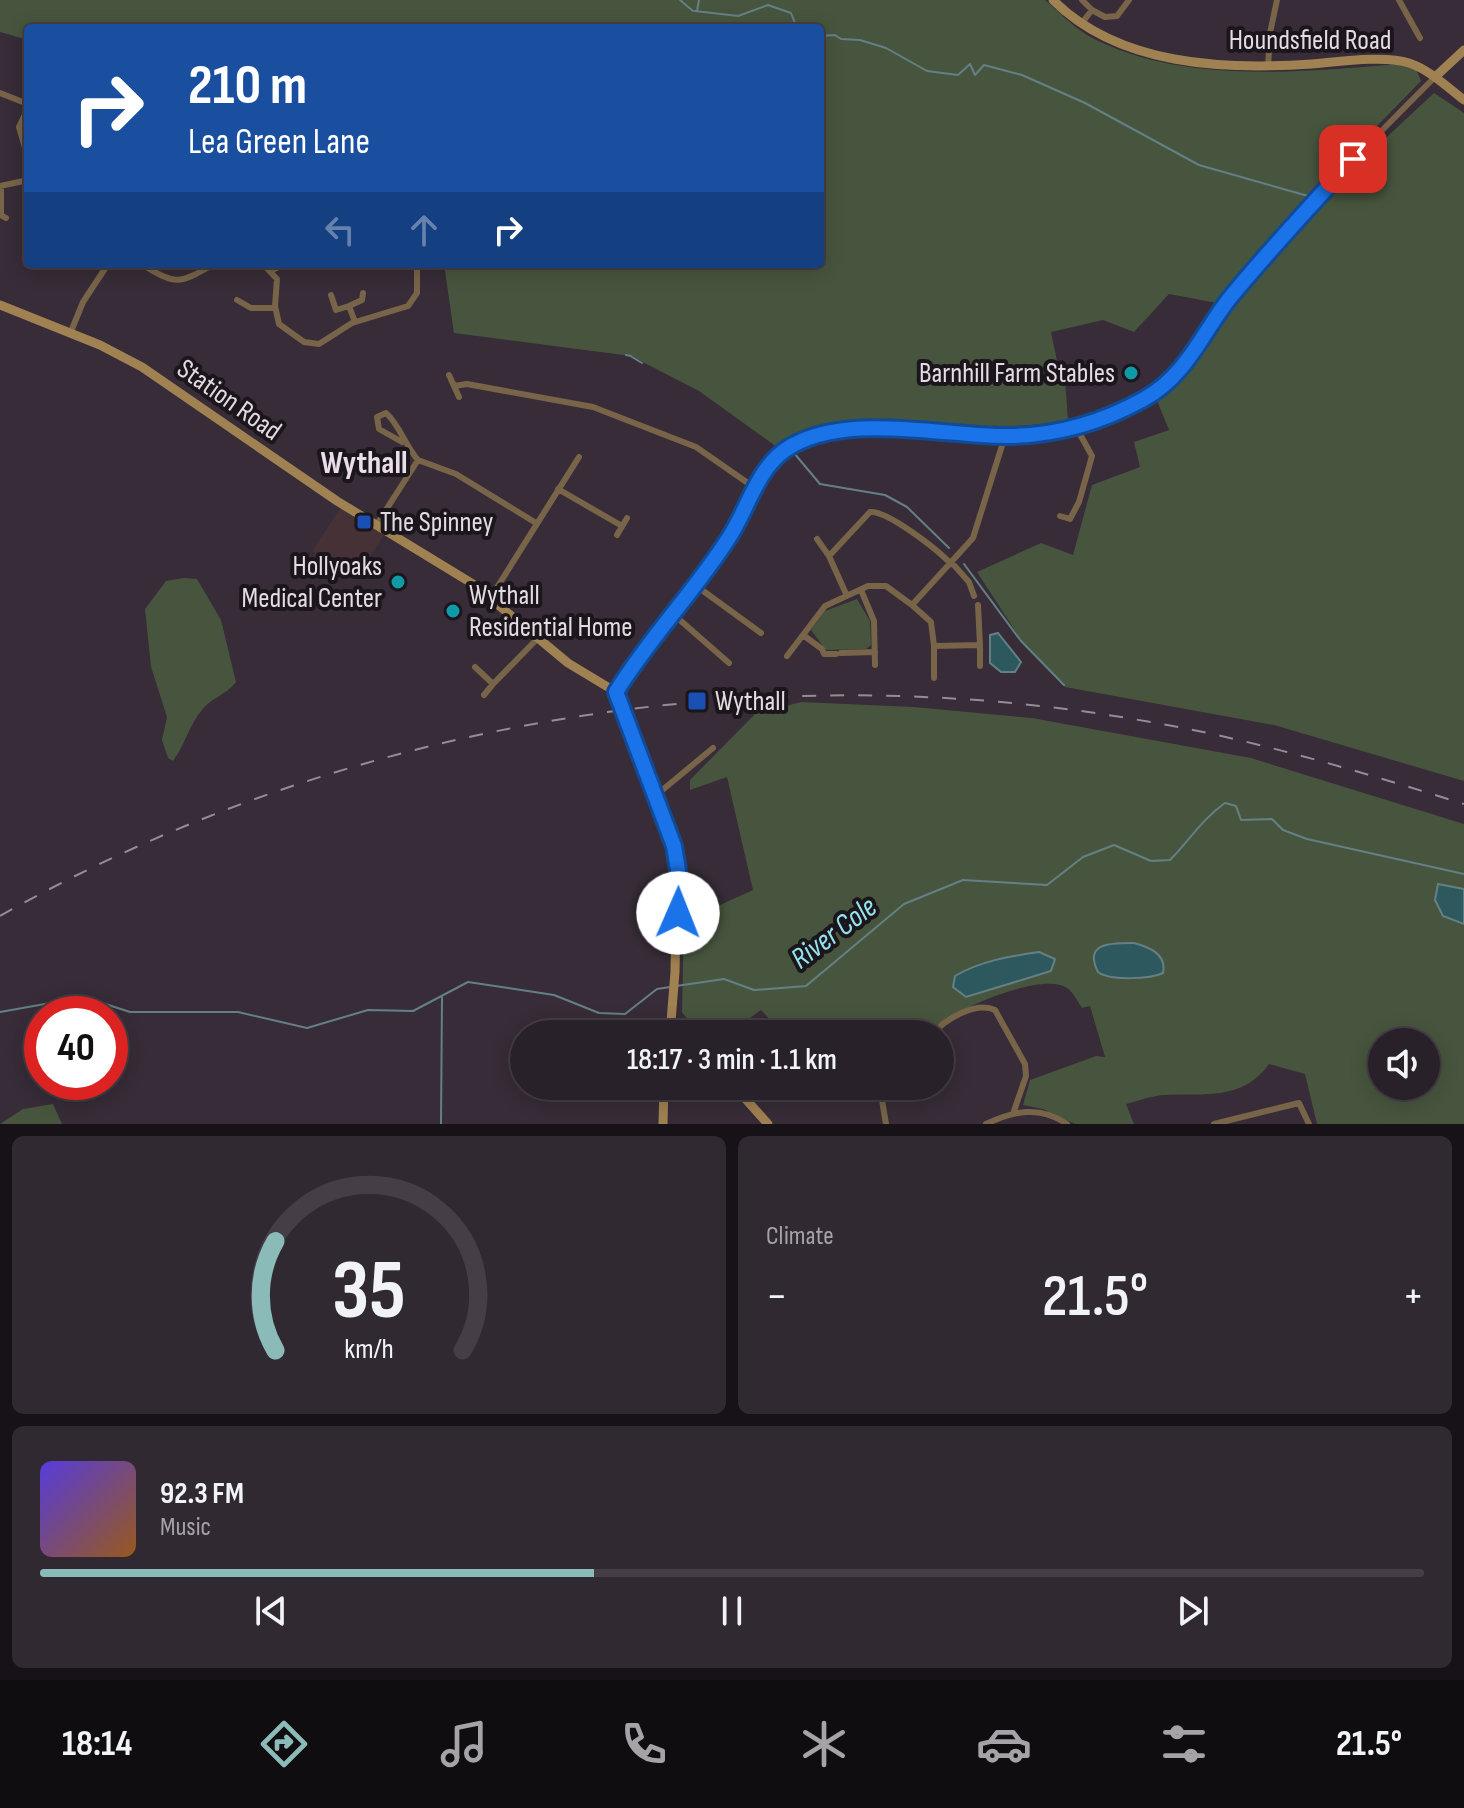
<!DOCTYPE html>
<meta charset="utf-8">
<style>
:root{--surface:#292129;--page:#312931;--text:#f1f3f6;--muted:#a5a3a8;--line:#453e46;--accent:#8bbbb9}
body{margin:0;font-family:"Sofia Sans Condensed",sans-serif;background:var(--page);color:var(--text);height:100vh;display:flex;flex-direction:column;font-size:30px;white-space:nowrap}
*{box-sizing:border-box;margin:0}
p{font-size:26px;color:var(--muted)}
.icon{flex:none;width:44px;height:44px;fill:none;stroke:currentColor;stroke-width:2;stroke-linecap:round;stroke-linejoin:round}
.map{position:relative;height:1124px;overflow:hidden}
.side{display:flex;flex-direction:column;gap:12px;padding:12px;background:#171217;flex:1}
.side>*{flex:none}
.banner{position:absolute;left:24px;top:24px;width:800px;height:244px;border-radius:8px;box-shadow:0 4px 20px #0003,0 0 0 2px var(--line);background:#1a4fa0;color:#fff;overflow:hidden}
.buttons{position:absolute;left:1368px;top:1028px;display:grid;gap:16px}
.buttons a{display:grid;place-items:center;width:72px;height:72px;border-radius:50%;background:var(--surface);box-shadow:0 4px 20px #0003,0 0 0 2px var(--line);font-size:40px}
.speed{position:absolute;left:24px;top:996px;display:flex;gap:16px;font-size:40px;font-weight:700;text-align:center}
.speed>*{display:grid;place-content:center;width:104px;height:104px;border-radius:50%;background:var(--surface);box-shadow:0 4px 20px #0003,0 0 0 2px var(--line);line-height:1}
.speed .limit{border:12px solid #d22;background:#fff;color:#111}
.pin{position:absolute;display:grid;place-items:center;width:68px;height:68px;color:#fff;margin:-34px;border-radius:16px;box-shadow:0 4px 12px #0006}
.me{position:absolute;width:88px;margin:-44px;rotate:1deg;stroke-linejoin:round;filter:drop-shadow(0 0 6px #0008)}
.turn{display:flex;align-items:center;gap:28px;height:168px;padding:0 32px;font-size:36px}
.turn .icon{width:104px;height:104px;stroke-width:2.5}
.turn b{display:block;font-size:56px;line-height:68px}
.lanes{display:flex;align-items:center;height:76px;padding:0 32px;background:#0003;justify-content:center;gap:40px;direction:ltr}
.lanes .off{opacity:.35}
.big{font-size:60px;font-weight:600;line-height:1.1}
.side .tile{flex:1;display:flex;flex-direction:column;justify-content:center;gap:12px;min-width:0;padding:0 28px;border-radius:12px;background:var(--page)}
.side .dial{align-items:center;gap:0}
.dial svg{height:208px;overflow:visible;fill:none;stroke:var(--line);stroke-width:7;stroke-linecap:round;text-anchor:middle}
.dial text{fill:var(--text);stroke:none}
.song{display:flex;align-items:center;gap:24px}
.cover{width:96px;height:96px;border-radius:12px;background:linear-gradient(135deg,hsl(250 70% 55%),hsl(30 70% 35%))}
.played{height:8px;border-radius:4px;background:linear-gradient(90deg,var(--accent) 40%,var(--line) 40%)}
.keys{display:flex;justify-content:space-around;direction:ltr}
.heat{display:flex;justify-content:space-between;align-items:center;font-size:44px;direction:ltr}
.side .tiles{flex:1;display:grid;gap:12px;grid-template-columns:1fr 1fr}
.tile:last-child{grid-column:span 2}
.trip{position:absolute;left:510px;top:1020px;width:444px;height:80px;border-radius:40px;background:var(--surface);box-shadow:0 4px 20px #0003,0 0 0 2px var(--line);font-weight:600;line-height:80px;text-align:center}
.tab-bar{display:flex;height:128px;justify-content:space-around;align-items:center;background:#100d10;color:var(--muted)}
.tab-bar .icon{width:56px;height:56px}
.tab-bar .on{color:var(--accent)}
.tab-bar b{font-size:36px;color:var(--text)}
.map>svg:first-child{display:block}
.commercial{fill:#453136}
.green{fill:#47553e;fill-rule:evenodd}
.water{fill:#2d585d;stroke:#648085;stroke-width:2}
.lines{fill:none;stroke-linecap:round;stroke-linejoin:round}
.stream{stroke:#648085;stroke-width:2}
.street{stroke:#786448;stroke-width:6}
.secondary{stroke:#a08152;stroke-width:9}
.rail{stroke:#958c95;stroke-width:2;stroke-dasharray:14 14;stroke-linecap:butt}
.secondary-bridge{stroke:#a08152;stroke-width:9}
.route-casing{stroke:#114b97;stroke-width:20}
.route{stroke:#1a73e8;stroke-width:14}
.culture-dot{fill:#0f9aa8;stroke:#1b161b;stroke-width:3}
.transit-dot{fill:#1a4fb4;stroke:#1b161b;stroke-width:3}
.labels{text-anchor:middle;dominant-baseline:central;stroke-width:8;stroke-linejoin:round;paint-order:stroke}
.street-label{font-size:28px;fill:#e3dce3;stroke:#1b161b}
.poi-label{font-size:28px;fill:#e3dce3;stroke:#1b161b;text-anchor:start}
.water-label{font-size:30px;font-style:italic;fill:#93e3ec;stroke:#1b161b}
.quarter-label{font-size:32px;font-weight:bold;fill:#eadcea;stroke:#1b161b}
</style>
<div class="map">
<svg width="1464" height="1124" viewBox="0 0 1464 1124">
<rect width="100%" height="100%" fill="#372c37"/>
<path class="commercial" d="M341 507 384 535 355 579 312 551Z"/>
<path class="green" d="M0 0H1045C1058 11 1072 26 1087 35 1176 85 1302 72 1399 64L1416 69 1421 81 1344 160 1217 303 1169 294 1134 332 1103 320 1051 332 1057 361 1063 362 1064 367 1068 420C972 440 868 402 777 447L699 391 631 356 454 333 444 264H820V28H28V40L0 32Z
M1434 93 1464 113V781L1274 725 1065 687 1021 640 977 572 1041 543 1073 555 1092 485 1140 467 1134 442 1169 430 1156 398 1190 369 1222 320 1362 160Z
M184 578 197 579 221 620 236 682C225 696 212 697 202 710 189 725 185 745 173 761L168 758 162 740 167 717 151 667 145 609 166 581Z
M857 599 870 621 871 645 866 649 826 650 811 630 825 611Z
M801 702 914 707 1032 718 1251 758 1464 824V1124H1317L1305 1074 1269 1064C1243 1101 1204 1093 1164 1095 1151 1096 1138 1101 1126 1104L1134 1124H1075L1043 1109 1023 1105 1030 1080 1096 1056 1105 1057 1090 1006 1082 1008C1078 1002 1073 992 1067 988 1042 971 952 1010 932 1030L922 1020 894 1018 862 1034H784L761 1010 728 1034H698L682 1012 684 915 720 905 753 890 727 777 690 790V780L755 714ZM1382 1042H1426V1086H1382Z
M53 1104 62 1124H0L23 1109Z"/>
<path class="water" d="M998 633 1021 662 1015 672H1001L990 663V635Z
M1438 884 1464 889V924L1443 916 1435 900Z
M1134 943C1149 947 1167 954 1163 973 1151 979 1109 981 1098 972 1083 942 1112 943 1134 943Z
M1039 952 1055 959 1051 971 966 997 953 987 955 976C980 961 1011 956 1039 952Z"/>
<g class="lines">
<path class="stream" d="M680 0 693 11
M695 11 738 16 768 5 791 13 797 28
M697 11 699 0
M820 36 835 35 841 39 860 40 886 48 927 71 958 75 970 64 975 75 984 65 1022 75 1085 103 1199 165 1308 196
M626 355 631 356
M632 357 642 363
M794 453 820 484 885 495 907 507 949 548
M964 564 1021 641 1064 685
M676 986 724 979 754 990 806 986 904 904 963 880 1047 885 1083 857 1114 845 1151 861 1170 860C1189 841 1202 819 1225 803L1236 806 1241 820 1272 819 1283 830 1307 839 1464 874
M0 1012 84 997 130 1012H238L307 1028 368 1010 413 1011 468 982 554 995 599 1013 625 1014 657 989 670 987
M441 1124 442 997"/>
<path class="street" d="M1082 0 1092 10
M1399 0 1420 38
M1081 24 1092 10 1105 17 1117 16 1129 0
M1268 67 1270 33 1277 0
M0 93 28 104
M28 108 19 127 28 158
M0 186 28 180
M1 187V215L6 218
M141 264C176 285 178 285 214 264
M263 264 277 279 275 306 279 324 304 342 319 344 352 323 408 306 417 293V264
M272 270 285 264
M331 295 336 310 349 306
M237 300 251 308H275
M355 322 349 306 362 300 363 293
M70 334 83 302 108 264
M449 375 459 397
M454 386 467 384 593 407 696 447 755 488
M402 442 379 429 377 417 386 413C399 424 406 447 418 460
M558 489 622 526
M1060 516 1070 519 1079 502 1092 456 1076 427
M377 524 418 460 456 474 536 523
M617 535 627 518
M817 539 829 556
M952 563 969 582 974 596
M695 585 761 633
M861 590 874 621 875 665
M847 596 829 556 870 512C887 510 938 550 951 564
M491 597 579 457
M912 605 931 622 934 646 980 645 978 605
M673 614 729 663
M803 635 822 649 824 654H836
M934 646V678
M841 653 875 652
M787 656 825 606 868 586H886L912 605 973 538 1005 436
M980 666V645
M475 667 493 684 538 638
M616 692C651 637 696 590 730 536 748 507 757 469 785 450 842 411 941 437 1005 436 1056 436 1107 422 1149 396 1188 372 1203 333 1229 299 1292 220 1364 148 1435 77
M484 695 493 684
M654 797 713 748
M899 1027 919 1028 927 1034
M876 1034 888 1028
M933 1034C945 1019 976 1001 995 1010L1025 1064 1026 1076 1014 1111
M874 1086 881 1094 886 1124
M881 1094 896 1086
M986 1124C1013 1111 1040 1105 1067 1124
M1214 1124 1299 1103 1309 1124"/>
<path class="secondary" d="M1053 0C1119 66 1224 70 1312 64 1337 62 1385 55 1409 63 1430 70 1447 87 1464 100
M1435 77 1464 50
M0 305 100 345 142 367 337 501 473 584 568 663 616 692 622 703
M623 713 677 861 675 972 670 1034
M671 1025 688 1034
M734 1086 768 1124
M663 1124 664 1086"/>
<path class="rail" d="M0 916C339 724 749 654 1133 719 1246 737 1355 770 1464 804"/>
<path class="secondary-bridge" d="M622 703 623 713"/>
</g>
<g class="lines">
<defs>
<path id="route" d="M678 913V870L674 846 616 692C650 637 696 590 730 536 748 508 757 470 785 450 842 411 941 436 1005 436 1055 436 1101 423 1144 399 1186 376 1201 335 1229 299 1268 251 1312 205 1353 159"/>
</defs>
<use href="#route" class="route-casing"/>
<use href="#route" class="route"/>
</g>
<g class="culture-dot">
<circle cx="1131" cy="373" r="8"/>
<circle cx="398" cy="582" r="8"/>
<circle cx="453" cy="611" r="8"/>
</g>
<g class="transit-dot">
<rect x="356" y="514" width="16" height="16" rx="4"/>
<rect x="687" y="691" width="20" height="20" rx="4"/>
</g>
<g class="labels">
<g class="street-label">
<text x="1310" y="40">Houndsfield Road</text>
<text transform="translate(229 400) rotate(35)">Station Road</text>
</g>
<g class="poi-label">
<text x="1115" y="373" text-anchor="end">Barnhill Farm Stables</text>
<text x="380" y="522">The Spinney</text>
<text x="382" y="566" text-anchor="end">Hollyoaks<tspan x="382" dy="32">Medical Center</tspan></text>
<text x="469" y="595">Wythall<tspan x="469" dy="32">Residential Home</tspan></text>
<text x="715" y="701">Wythall</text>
</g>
<g class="water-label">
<text transform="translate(834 933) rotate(-37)">River Cole</text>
</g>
<g class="quarter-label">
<text x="364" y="463">Wythall</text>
</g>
</g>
</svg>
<div class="buttons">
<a><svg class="icon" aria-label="sound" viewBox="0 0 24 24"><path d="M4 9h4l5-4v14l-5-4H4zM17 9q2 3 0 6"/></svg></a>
</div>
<div class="speed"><div class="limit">40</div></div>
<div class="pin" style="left:1353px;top:159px;background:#d93025"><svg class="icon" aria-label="arrive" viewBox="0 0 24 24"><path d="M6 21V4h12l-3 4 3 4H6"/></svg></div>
<svg class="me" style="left:678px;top:913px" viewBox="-20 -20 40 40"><circle r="19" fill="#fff"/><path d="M0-13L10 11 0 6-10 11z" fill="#1a73e8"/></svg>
<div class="trip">18:17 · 3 min · 1.1 km</div>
<div class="banner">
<div class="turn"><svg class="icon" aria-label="right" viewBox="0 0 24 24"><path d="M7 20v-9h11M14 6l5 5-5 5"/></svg><div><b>210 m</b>Lea Green Lane</div></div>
<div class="lanes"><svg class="icon off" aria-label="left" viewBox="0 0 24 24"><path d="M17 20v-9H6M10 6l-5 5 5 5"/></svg><svg class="icon off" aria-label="ahead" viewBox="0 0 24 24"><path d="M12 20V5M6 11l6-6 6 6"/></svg><svg class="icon" aria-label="right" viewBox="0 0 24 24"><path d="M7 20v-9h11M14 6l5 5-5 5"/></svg></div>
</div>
</div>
<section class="side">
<div class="tiles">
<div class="tile dial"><svg viewBox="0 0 100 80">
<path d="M14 69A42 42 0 1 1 86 69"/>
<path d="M14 69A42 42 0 0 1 14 27" stroke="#8bbbb9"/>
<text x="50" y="56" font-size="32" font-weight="700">35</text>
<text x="50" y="72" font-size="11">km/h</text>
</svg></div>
<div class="tile"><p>Climate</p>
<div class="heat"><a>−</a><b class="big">21.5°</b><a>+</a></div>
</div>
<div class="tile">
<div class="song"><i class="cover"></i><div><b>92.3 FM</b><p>Music</p></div></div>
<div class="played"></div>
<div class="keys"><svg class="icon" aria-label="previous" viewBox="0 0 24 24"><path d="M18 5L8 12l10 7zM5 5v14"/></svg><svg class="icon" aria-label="pause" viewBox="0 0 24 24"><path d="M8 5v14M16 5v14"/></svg><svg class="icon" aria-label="next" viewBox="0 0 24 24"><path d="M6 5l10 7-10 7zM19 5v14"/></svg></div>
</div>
</div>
</section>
<nav class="tab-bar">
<b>18:14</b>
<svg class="icon on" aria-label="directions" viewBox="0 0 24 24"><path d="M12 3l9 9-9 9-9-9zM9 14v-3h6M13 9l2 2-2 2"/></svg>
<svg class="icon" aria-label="music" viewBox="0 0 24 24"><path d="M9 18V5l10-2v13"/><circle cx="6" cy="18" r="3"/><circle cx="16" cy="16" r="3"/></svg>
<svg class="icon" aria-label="phone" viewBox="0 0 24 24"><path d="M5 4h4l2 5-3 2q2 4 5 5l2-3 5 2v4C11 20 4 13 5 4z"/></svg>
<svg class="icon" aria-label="climate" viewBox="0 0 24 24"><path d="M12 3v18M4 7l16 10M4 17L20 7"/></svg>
<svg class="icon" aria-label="car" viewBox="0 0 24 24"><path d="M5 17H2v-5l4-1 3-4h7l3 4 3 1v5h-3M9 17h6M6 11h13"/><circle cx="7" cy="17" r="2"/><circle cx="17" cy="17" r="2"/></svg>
<svg class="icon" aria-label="filters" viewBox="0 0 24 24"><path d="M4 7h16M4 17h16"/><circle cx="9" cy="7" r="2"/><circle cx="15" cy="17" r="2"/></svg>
<b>21.5°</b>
</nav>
